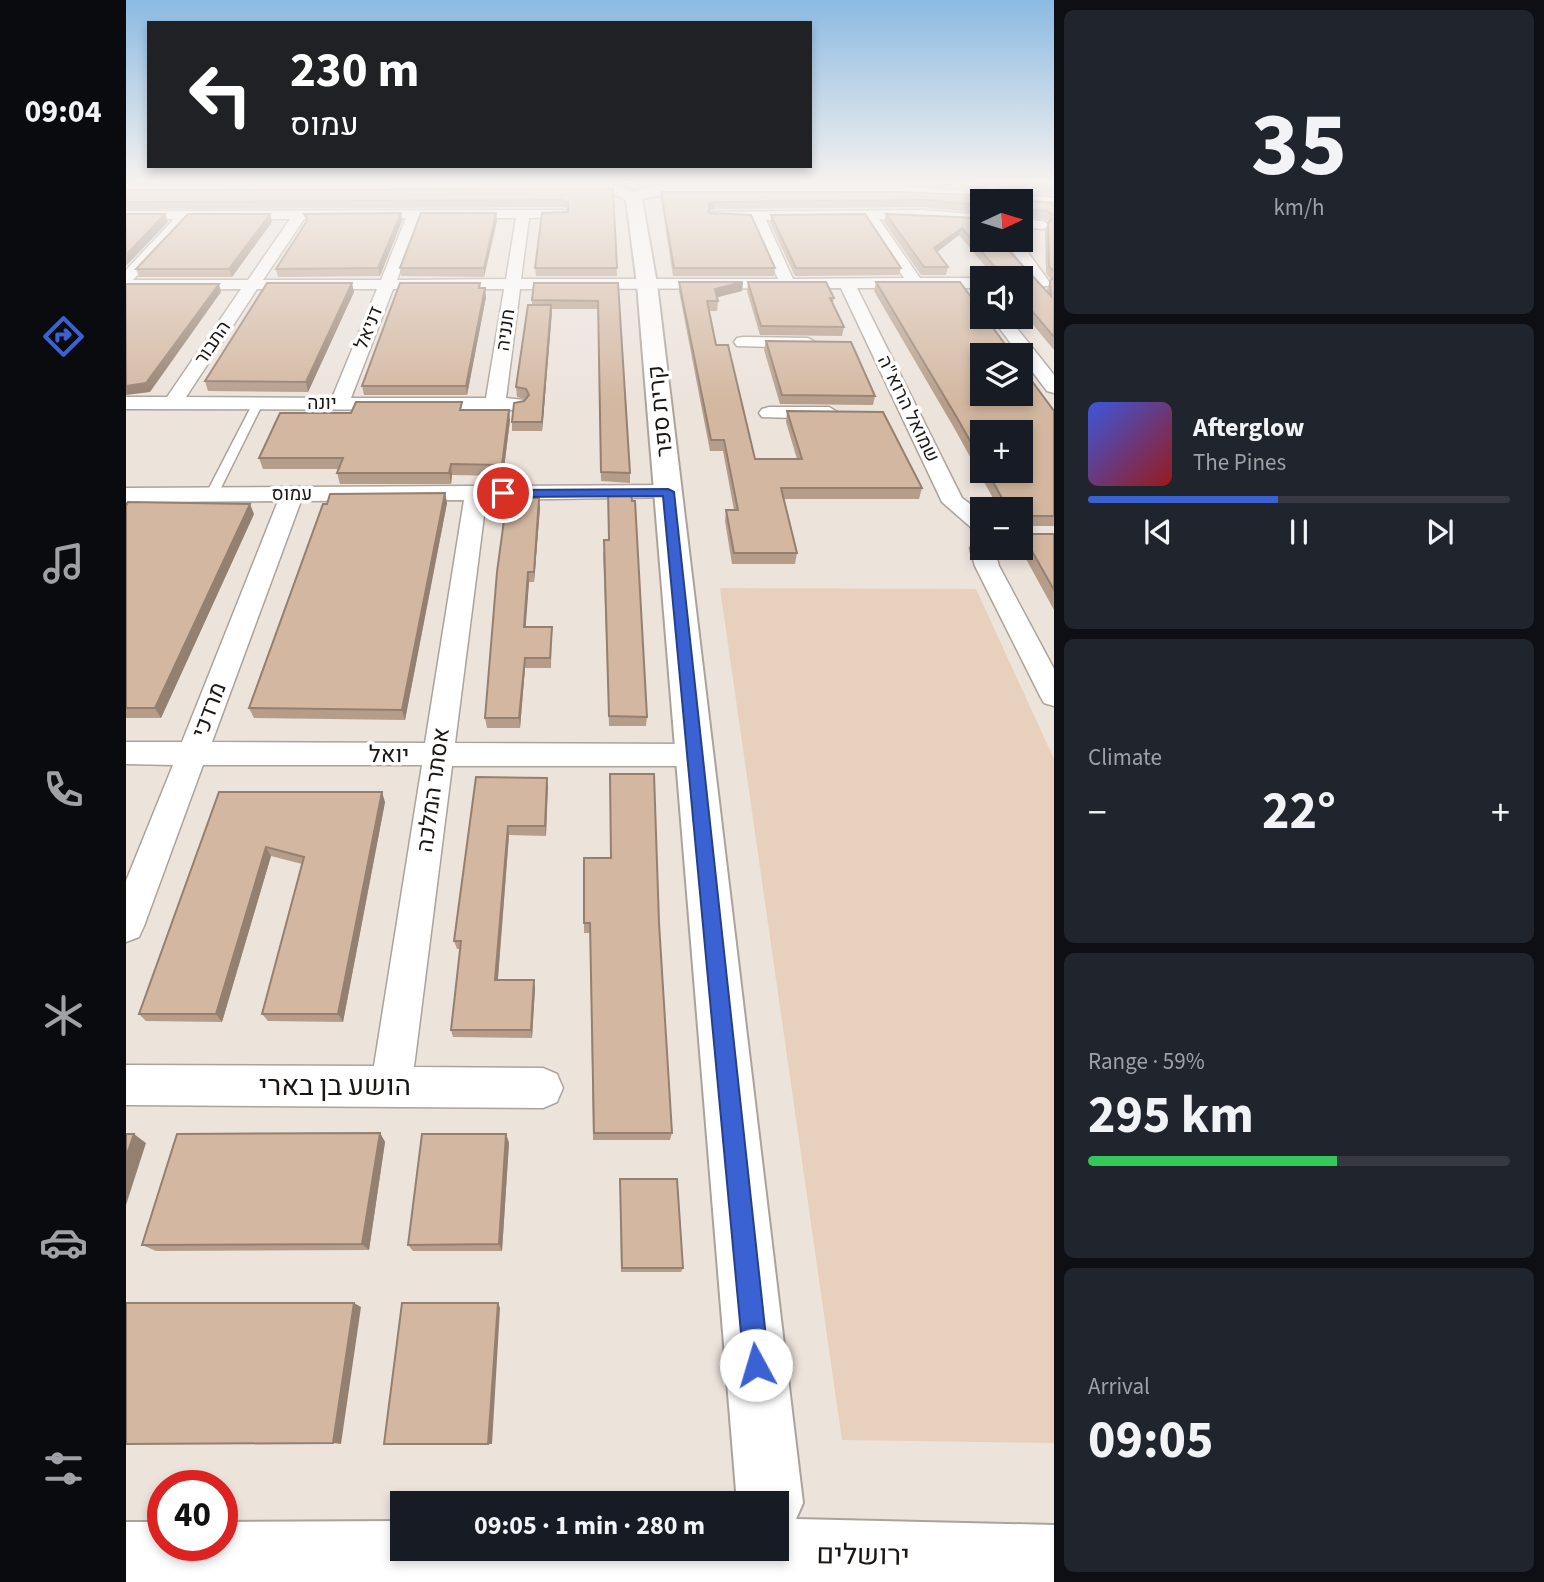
<!DOCTYPE html>
<meta charset="utf-8">
<style>
:root{--surface:#171b24;--page:#20242c;--text:#f1f3f6;--muted:#9ea1a6;--line:#363941;--accent:#3a62d3}
body{margin:0;font-family:"Source Sans 3",Heebo,sans-serif;background:var(--page);color:var(--text);height:100vh;display:flex;flex-direction:column;font-size:26px;white-space:nowrap}
*{box-sizing:border-box;margin:0}
p{font-size:23px;color:var(--muted)}
.icon{flex:none;width:38px;height:38px;fill:none;stroke:currentColor;stroke-width:2;stroke-linecap:round;stroke-linejoin:round}
.map{position:relative;flex:1;overflow:hidden}
.side{display:flex;flex-direction:column;gap:10px;padding:10px;background:#0d0f14;width:490px}
.side>*{flex:none}
.hud{position:absolute;left:21px;top:21px;width:665px;height:147px;border-radius:0px;box-shadow:0 4px 10px #0003;background:#202124;color:#fff;overflow:hidden}
.needle{width:46px;rotate:86deg}
.tools{position:absolute;left:844px;top:189px;display:grid;gap:14px}
.tools a{display:grid;place-items:center;width:63px;height:63px;border-radius:0px;background:var(--surface);box-shadow:0 4px 10px #0003;font-size:35px}
.speed{position:absolute;left:21px;top:1470px;display:flex;gap:14px;font-size:35px;font-weight:700;text-align:center}
.speed>*{display:grid;place-content:center;width:91px;height:91px;border-radius:50%;background:var(--surface);box-shadow:0 4px 10px #0003;line-height:1}
.speed .limit{border:10px solid #d22;background:#fff;color:#111}
.pin{position:absolute;display:grid;place-items:center;width:60px;height:60px;color:#fff;margin:-30px;border:4px solid #fff;border-radius:50%;box-shadow:0 2px 7px #0007}
.me{position:absolute;width:77px;margin:-38px;rotate:354deg;stroke-linejoin:round;filter:drop-shadow(0 0 5px #0008)}
.turn{display:flex;align-items:center;gap:24px;height:147px;padding:0 28px;font-size:32px}
.turn .icon{width:91px;height:91px;stroke-width:2.5}
.turn b{display:block;font-size:49px;line-height:60px}
.big{font-size:52px;font-weight:700;line-height:1.1}
.side .widget{flex:1;display:flex;flex-direction:column;justify-content:center;gap:10px;min-width:0;padding:0 24px;border-radius:10px;background:var(--page)}
.side .dial{align-items:center;gap:0}
.dial b{font-size:91px;line-height:1}
.song{display:flex;align-items:center;gap:21px}
.cover{width:84px;height:84px;border-radius:10px;background:linear-gradient(135deg,hsl(230 70% 55%),hsl(0 70% 35%))}
.played{height:7px;border-radius:4px;background:linear-gradient(90deg,var(--accent) 45%,var(--line) 45%)}
.keys{display:flex;justify-content:space-around;direction:ltr}
.heat{display:flex;justify-content:space-between;align-items:center;font-size:38px;direction:ltr}
.charge{height:10px;border-radius:5px;background:linear-gradient(90deg,#34c759 59%,var(--line) 0)}
.trip{position:absolute;left:264px;top:1491px;width:399px;height:70px;border-radius:0px;background:var(--surface);box-shadow:0 4px 10px #0003;font-weight:700;line-height:70px;text-align:center}
main{display:flex;flex:1;min-height:0}
.menu{display:flex;flex-direction:column;width:126px;justify-content:space-around;align-items:center;background:#090b0e;color:var(--muted)}
.menu .icon{width:49px;height:49px}
.menu .active{color:var(--accent)}
.menu b{font-size:32px;color:var(--text)}
.map>svg:first-child{display:block}
.green{fill:#e7d0bc}
.lines{fill:none;stroke-linecap:round;stroke-linejoin:round}
.lane-casing{stroke:#aba39b;stroke-width:3}
.street-casing{stroke:#aba39b;stroke-width:3}
.secondary-casing{stroke:#aba39b;stroke-width:4}
.lane{fill:#fff;fill-rule:evenodd}
.street{fill:#fff;fill-rule:evenodd}
.secondary{fill:#fff;fill-rule:evenodd}
.wall{fill:#b59d8a;fill-rule:evenodd}
.shaded-wall{fill:#948070}
.building{fill:#d3b7a0;stroke:#948070;stroke-width:2}
.route{fill:#3a62d3;stroke:#264089;stroke-width:2}
.labels{text-anchor:middle;dominant-baseline:central;stroke-width:7;stroke-linejoin:round;paint-order:stroke}
.far-street-label{font-size:19px;fill:#191613;stroke:#fff}
.street-label{font-size:23px;fill:#191613;stroke:#fff}
.near-street-label{font-size:28px;fill:#191613;stroke:#fff}
</style>
<main>
<nav class="menu">
<b>09:04</b>
<svg class="icon active" aria-label="directions" viewBox="0 0 24 24"><path d="M12 3l9 9-9 9-9-9zM9 14v-3h6M13 9l2 2-2 2"/></svg>
<svg class="icon" aria-label="music" viewBox="0 0 24 24"><path d="M9 18V5l10-2v13"/><circle cx="6" cy="18" r="3"/><circle cx="16" cy="16" r="3"/></svg>
<svg class="icon" aria-label="phone" viewBox="0 0 24 24"><path d="M5 4h4l2 5-3 2q2 4 5 5l2-3 5 2v4C11 20 4 13 5 4z"/></svg>
<svg class="icon" aria-label="climate" viewBox="0 0 24 24"><path d="M12 3v18M4 7l16 10M4 17L20 7"/></svg>
<svg class="icon" aria-label="car" viewBox="0 0 24 24"><path d="M5 17H2v-5l4-1 3-4h7l3 4 3 1v5h-3M9 17h6M6 11h13"/><circle cx="7" cy="17" r="2"/><circle cx="17" cy="17" r="2"/></svg>
<svg class="icon" aria-label="filters" viewBox="0 0 24 24"><path d="M4 7h16M4 17h16"/><circle cx="9" cy="7" r="2"/><circle cx="15" cy="17" r="2"/></svg>
</nav>
<div class="map">
<svg width="928" height="1582" viewBox="0 0 928 1582">
<rect width="100%" height="100%" fill="#ece3db"/>
<path class="green" d="M594 588 850 589 928 759V1443L716 1440Z"/>
<g class="lines">
<defs>
<path id="lane" d="M132 400 137 403 92 494 82 496 80 494 127 403Z"/>
<path id="street" d="M500 184H512V185L506 189Z
M856 184H869L885 198 873 201Z
M435 210 440 211V217L403 218 395 279H652L626 220 584 219V213L589 212 797 210 856 215V223L753 219 794 278H856V288H731L836 498 856 513V532L848 530 816 502 715 288 394 289 380 398 398 400 401 404 398 408 391 410 0 409V397H41L115 289 0 290V270L48 219H0V211ZM280 218 255 280H137L178 219ZM294 218H390L380 279 271 280ZM63 219H164L122 280H7ZM739 219 778 278 667 279 640 220ZM131 289H251L206 398 60 397ZM267 289H378L360 398H225Z
M894 219 917 221 924 225 917 229 894 227Z
M879 240H893L924 283 922 286H910Z
M865 317H882L928 375V393L921 391Z
M617 337 682 338 691 343 682 348 611 346 608 342 611 338Z
M643 407H703L713 413 703 419 636 417 633 413 636 409Z
M542 485 553 492 550 497 360 500 329 743 569 744 580 747 584 755 580 763 569 766H326L288 1067 417 1068 431 1074 437 1088 431 1102 417 1108 0 1105V1065L248 1066 296 765H77L18 926 13 937 0 942V881L47 765 0 764V742H56L152 501 0 502V488ZM338 500 299 743 86 742 175 501Z
M856 541V548H868L873 566 928 669V706L918 703 914 696 849 566 844 548 848 543Z"/>
<path id="secondary" d="M0 184H351L359 189 351 194H0Z
M489 185 508 192 525 186H771L928 198V208L894 205V201L856 202 771 196H527L516 199 531 284 677 1503 670 1519 928 1525V1582H0V1522H37V1545H96V1522L276 1521V1549H651V1503H611L511 284 500 200 481 190Z"/>
</defs>
<use href="#lane" class="lane-casing"/>
<use href="#street" class="street-casing"/>
<use href="#secondary" class="secondary-casing"/>
<use href="#lane" class="lane"/>
<use href="#street" class="street"/>
<use href="#secondary" class="secondary"/>
</g>
<path class="wall" d="M773 184H860L858 190Z
M872 184H928V195L882 192Z
M487 189 491 276H410L409 268 442 212V209L436 207 0 209V190Z
M535 192 896 200 928 203V350L894 309V278H869L833 235 811 252 822 267 820 275H795L758 222 760 214 853 218 921 292V289L925 280 920 273 919 231 923 222 918 219 894 216V201H856V213L797 207 588 209 583 211V213L649 268 648 276H547L535 199Z
M275 213 276 221 254 276 152 277 150 269 180 222 178 214Z
M645 215 775 268 773 275 669 276 644 223Z
M371 221 358 277 275 276 274 268Z
M146 222 106 277H13L10 269Z
M553 282H617L616 291 591 297 592 301 591 311H583L590 345 629 459H671L660 422 661 411 796 488 793 499H658L671 553 669 564H606L599 521 600 510H608L597 451H584L553 291Z
M622 282 708 298 707 303 718 327 716 336 634 335 621 291Z
M750 282 928 411V526H897V534H928V610L894 548V509H873L827 426 748 291ZM856 432 894 471H856Z
M492 283 504 473V483L475 481 472 309H426L416 431H386V422L400 399 391 397 390 387 406 305V300Z
M355 288 360 297 341 395H238L236 386Z
M228 292 182 392 82 391 79 381Z
M640 341 749 396 747 405 654 404 638 350Z
M337 410 384 420 377 476 326 475 325 484H214L211 473 213 469H137L133 458 225 413Z
M319 493 321 503 279 720 128 718 123 708 201 504Z
M0 506 128 514 35 718H0Z
M414 508 408 582H403L399 627H426L425 668H399L394 728H361L359 718Z
M477 550 521 717 520 726H483Z
M350 777 421 778 420 836 383 835 372 980 409 988 406 1038 327 1037 325 1030 334 949H331L328 941Z
M93 792 259 802 217 1022 142 1021 136 1014 176 864 145 856 96 1022 20 1021 13 1014Z
M458 858 533 923 546 1133 544 1140H467L464 933H458Z
M254 1133 259 1142 243 1250 30 1251 16 1245Z
M380 1134 383 1143 376 1251H287L282 1245Z
M494 1179 557 1268 555 1272H495Z"/>
<path class="shaded-wall" d="M589 202 588 209 582 211 583 204Z
M275 213 276 221 254 276 252 268Z
M370 213 371 221 358 277V268Z
M39 214 42 222 0 266V255Z
M144 214 146 222 106 277 103 269Z
M836 228 833 235 806 256 808 248Z
M617 282 616 291 588 298 589 289Z
M226 283 228 292 182 392 180 382Z
M93 284 95 292 24 392 0 395V386Z
M359 288 360 297 341 395 340 386Z
M425 305 426 313 416 431V422Z
M383 410 384 420 377 476 376 465Z
M325 464 326 475 325 484 323 473Z
M319 493 321 503 279 720 276 710Z
M413 498 414 508 408 582V572Z
M124 504 128 514 35 718 29 708Z
M402 572 403 582 399 637 398 627Z
M399 658V668L394 728 393 718Z
M421 778 422 787 420 836 419 826Z
M256 792 259 802 217 1022 212 1014Z
M382 826 383 835 371 988 369 980Z
M140 847 145 856 96 1022 90 1014Z
M408 980 409 988 406 1038 405 1030Z
M254 1133 259 1142 243 1250 236 1244Z
M8 1134 20 1143 0 1205V1157Z
M380 1134 383 1143 376 1251 373 1244Z
M228 1303 235 1307 215 1444 207 1443Z
M372 1303 374 1308 366 1444H362Z"/>
<path class="building" d="M883 184H928V188L884 185Z
M487 189 491 268H409L416 213 442 212V202L435 200 0 202V190Z
M535 192H773L894 197 896 200 928 203V216L921 211 894 209V201H856V205L799 200 589 202 583 204V213L625 215 649 268H548Z
M275 213 252 268 150 269 182 219 178 214Z
M295 213H370L358 268H274Z
M0 214H39L0 255Z
M62 214H144L103 269H10Z
M739 214 775 268H670L645 215Z
M760 214 853 218 856 221V240H873L925 296 924 281 928 277V337L894 297V278H878L836 228 808 248 822 267H798Z
M928 218V272L923 266 922 223Z
M553 282H617L589 289 592 301H581L590 345H602L629 459H676L661 411 757 412 796 488H655L671 553H608L600 510H612L598 440H585Z
M622 282H700L708 298H704L718 327 635 326Z
M750 282H834L856 312V317H859L887 355H856V394H894V365L928 411V516H897V534H928V590L894 530V509H882L861 471H894V432H856V462L830 416Z
M141 283H226L180 382 79 381Z
M274 283H354L353 288H359L340 386H236Z
M408 283H492L504 473 475 472 472 301 406 300Z
M0 284H93L20 383 0 386Z
M402 305H425L416 422H386L388 403 398 401 403 395 400 389 390 387Z
M640 341 725 342 749 396 656 395Z
M230 402H336L334 410H383L376 465 325 464 323 473H211L217 458H133L154 413H225Z
M482 491H505L506 501H509L521 717 483 716 478 540H483Z
M319 493 276 710 123 708 197 504H201L204 494Z
M381 498H413L408 572H402L398 627H426L424 658H399L393 718H359L371 572Z
M2 502 124 504 29 708H0V506Z
M484 774H528L533 923 546 1133H468L464 923H458V858H485Z
M350 777 421 778 419 826H382L369 980H408L405 1030H325L335 941H328Z
M93 792H256L212 1014H136L178 857 140 847 90 1014H13Z
M254 1133 236 1244 16 1245 51 1134Z
M0 1134H8L0 1157Z
M296 1134H380L373 1244 282 1245Z
M494 1179H551L557 1268H496Z
M0 1303H228L207 1443 0 1444Z
M276 1303H372L362 1444H258Z"/>
<linearGradient id="sky" x2="0" y2="1"><stop stop-color="#8cbae2"/><stop offset="0.45" stop-color="#f6f2ef"/><stop offset="1" stop-color="#f6f2ef" stop-opacity="0"/></linearGradient>
<rect width="928" height="405" fill="url(#sky)"/>
<path class="route" d="M542 489 548 492 643 1365 639 1373 630 1377 621 1373 618 1365 537 496 377 497 372 493 377 490Z"/>
<g class="labels">
<g class="far-street-label">
<text transform="translate(243 328) rotate(-68)">דניאל</text>
<text transform="translate(380 330) rotate(-82)">חנניה</text>
<text transform="translate(87 343) rotate(-56)">התבור</text>
<text x="196" y="403">יונה</text>
<text transform="translate(782 409) rotate(64)">שמואל הרוא"ה</text>
<text x="166" y="494">עמוס</text>
</g>
<g class="street-label">
<text transform="translate(534 411) rotate(-96)">קרית ספר</text>
<text transform="translate(83 710) rotate(-69)">מרדכי</text>
<text x="263" y="754">יואל</text>
<text transform="translate(307 790) rotate(-82)">אסתר המלכה</text>
</g>
<g class="near-street-label">
<text x="209" y="1086">הושע בן בארי</text>
<text transform="translate(737 1555) rotate(1)">ירושלים</text>
</g>
</g>
</svg>
<div class="tools">
<a><svg class="needle" viewBox="-14 -14 28 28"><path d="M0-13l5 13h-10z" fill="#e53935"/><path d="M0 13l5-13h-10z" fill="#9ea1a6"/></svg></a>
<a><svg class="icon" aria-label="sound" viewBox="0 0 24 24"><path d="M4 9h4l5-4v14l-5-4H4zM17 9q2 3 0 6"/></svg></a>
<a><svg class="icon" aria-label="layers" viewBox="0 0 24 24"><path d="M12 4l9 5-9 5-9-5zM3 14l9 5 9-5"/></svg></a>
<a>+</a>
<a>−</a>
</div>
<div class="speed"><div class="limit">40</div></div>
<div class="pin" style="left:377px;top:493px;background:#d93025"><svg class="icon" aria-label="arrive" viewBox="0 0 24 24"><path d="M6 21V4h12l-3 4 3 4H6"/></svg></div>
<svg class="me" style="left:630px;top:1365px" viewBox="-20 -20 40 40"><circle r="19" fill="#fff"/><path d="M0-13L10 11 0 6-10 11z" fill="#3a62d3"/></svg>
<div class="trip">09:05 · 1 min · 280 m</div>
<div class="hud">
<div class="turn"><svg class="icon" aria-label="left" viewBox="0 0 24 24"><path d="M17 20v-9H6M10 6l-5 5 5 5"/></svg><div><b>230 m</b>עמוס</div></div>
</div>
</div>
<section class="side">
<div class="widget dial"><b>35</b><p>km/h</p></div>
<div class="widget">
<div class="song"><i class="cover"></i><div><b>Afterglow</b><p>The Pines</p></div></div>
<div class="played"></div>
<div class="keys"><svg class="icon" aria-label="previous" viewBox="0 0 24 24"><path d="M18 5L8 12l10 7zM5 5v14"/></svg><svg class="icon" aria-label="pause" viewBox="0 0 24 24"><path d="M8 5v14M16 5v14"/></svg><svg class="icon" aria-label="next" viewBox="0 0 24 24"><path d="M6 5l10 7-10 7zM19 5v14"/></svg></div>
</div>
<div class="widget"><p>Climate</p>
<div class="heat"><a>−</a><b class="big">22°</b><a>+</a></div>
</div>
<div class="widget"><p>Range · 59%</p><b class="big">295 km</b><div class="charge"></div></div>
<div class="widget"><p>Arrival</p><b class="big">09:05</b></div>
</section>
</main>
